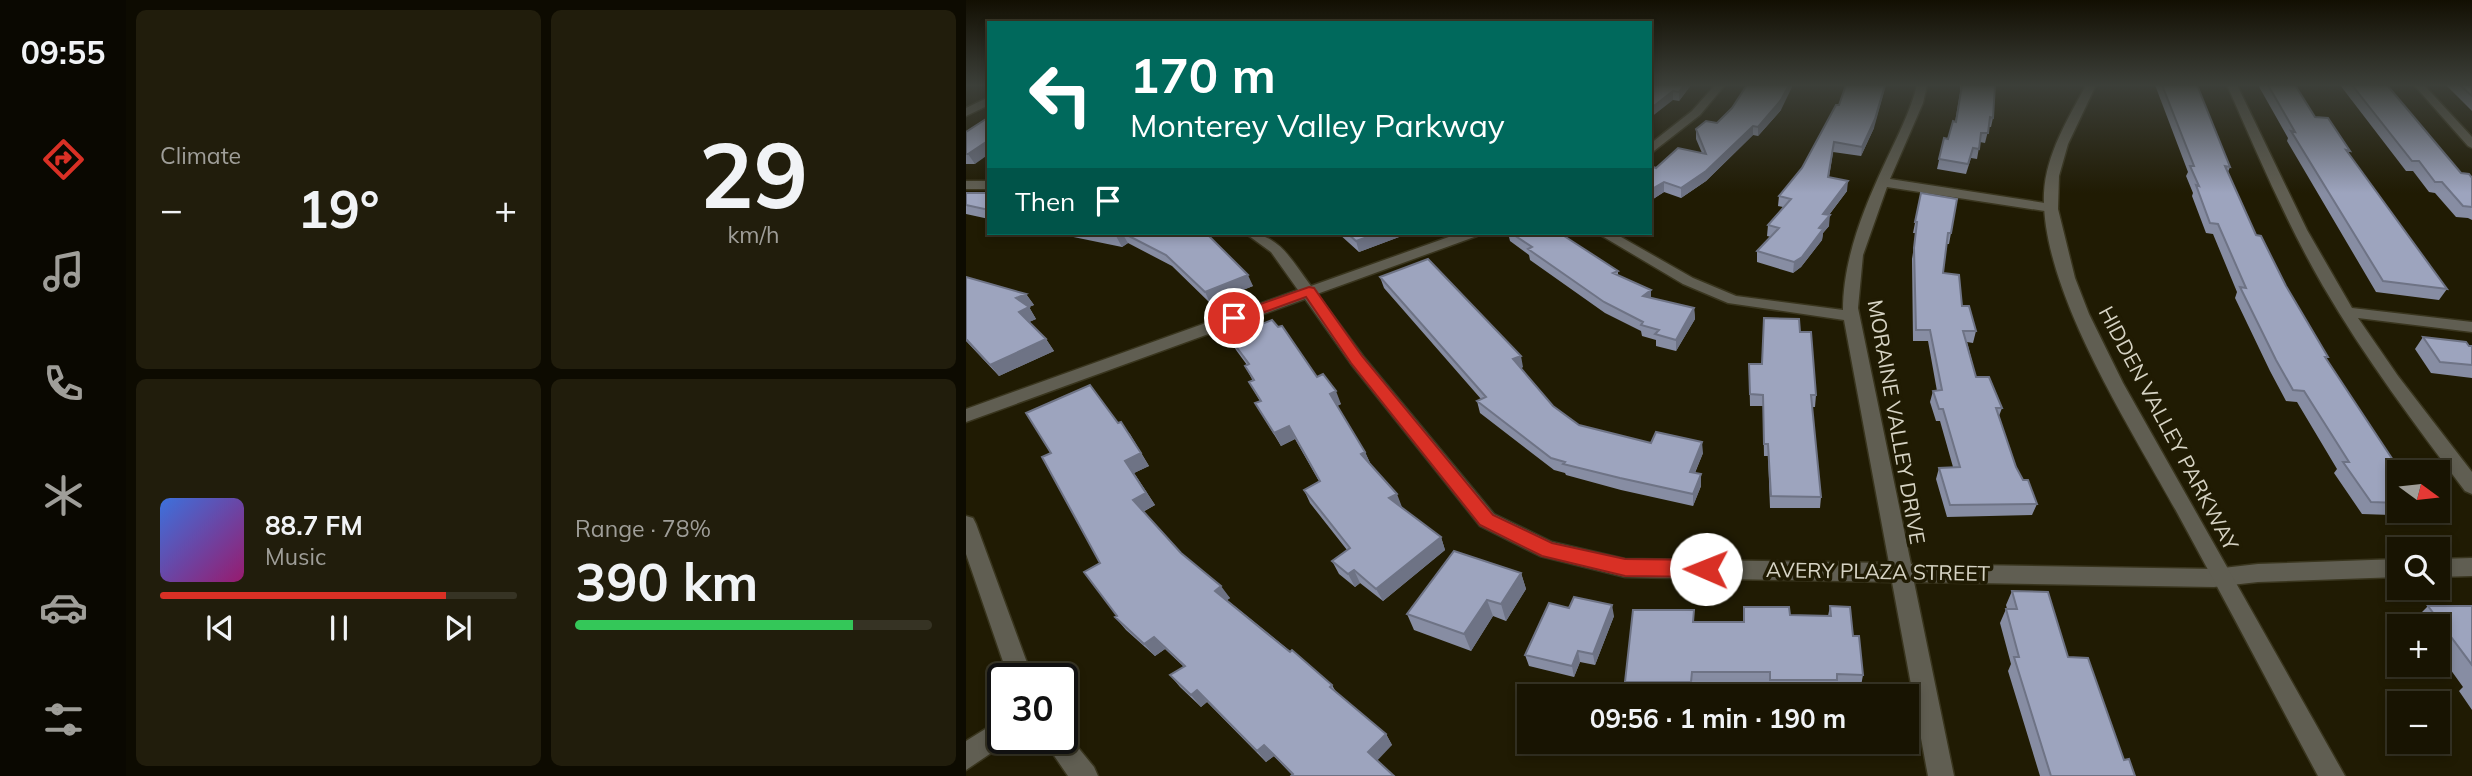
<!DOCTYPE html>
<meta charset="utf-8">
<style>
:root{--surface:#181402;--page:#211d0c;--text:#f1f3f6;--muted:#9f9e99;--line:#363324;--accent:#d93025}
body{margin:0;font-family:Mulish,sans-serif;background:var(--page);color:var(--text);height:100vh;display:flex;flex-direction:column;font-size:26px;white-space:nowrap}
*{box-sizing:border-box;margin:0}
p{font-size:23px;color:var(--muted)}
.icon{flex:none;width:38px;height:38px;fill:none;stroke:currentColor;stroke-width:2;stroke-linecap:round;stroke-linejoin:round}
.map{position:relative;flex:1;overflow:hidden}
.drawer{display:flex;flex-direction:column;gap:10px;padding:10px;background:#0d0b01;width:840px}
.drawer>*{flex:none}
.guide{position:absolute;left:21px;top:21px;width:665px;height:214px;border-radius:0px;box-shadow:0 4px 10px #0003,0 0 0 2px var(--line);background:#00695c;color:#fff;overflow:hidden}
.needle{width:46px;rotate:105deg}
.tools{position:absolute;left:1421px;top:460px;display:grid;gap:14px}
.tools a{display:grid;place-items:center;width:63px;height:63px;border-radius:0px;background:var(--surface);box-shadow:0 4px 10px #0003,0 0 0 2px var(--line);font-size:35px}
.speed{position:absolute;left:21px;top:663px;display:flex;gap:14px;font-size:35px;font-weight:700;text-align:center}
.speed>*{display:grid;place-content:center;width:91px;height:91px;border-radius:50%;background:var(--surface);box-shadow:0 4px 10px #0003,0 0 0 2px var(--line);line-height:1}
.speed .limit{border:4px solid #111;border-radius:10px;background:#fff;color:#111}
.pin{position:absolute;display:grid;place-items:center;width:60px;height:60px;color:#fff;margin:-30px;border:4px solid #fff;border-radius:50%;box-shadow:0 2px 7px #0007}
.me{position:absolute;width:77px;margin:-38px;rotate:271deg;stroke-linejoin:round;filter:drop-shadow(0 0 5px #0008)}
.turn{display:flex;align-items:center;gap:24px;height:147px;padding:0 28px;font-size:32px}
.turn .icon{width:91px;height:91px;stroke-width:2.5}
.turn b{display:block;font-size:49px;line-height:60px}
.then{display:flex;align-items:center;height:66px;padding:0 28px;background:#0003;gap:14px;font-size:26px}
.big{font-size:52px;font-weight:700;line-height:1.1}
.drawer .tile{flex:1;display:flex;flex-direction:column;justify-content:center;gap:10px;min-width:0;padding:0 24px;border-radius:10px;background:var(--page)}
.drawer .dial{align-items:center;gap:0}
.dial b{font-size:91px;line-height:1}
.song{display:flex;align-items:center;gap:21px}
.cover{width:84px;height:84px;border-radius:10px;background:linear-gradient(135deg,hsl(220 70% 55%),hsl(320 70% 35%))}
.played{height:7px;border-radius:4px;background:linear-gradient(90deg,var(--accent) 80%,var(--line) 80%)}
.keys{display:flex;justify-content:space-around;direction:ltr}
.heat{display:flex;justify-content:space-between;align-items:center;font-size:38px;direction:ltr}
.charge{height:10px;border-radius:5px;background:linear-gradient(90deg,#34c759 78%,var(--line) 0)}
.drawer .tiles{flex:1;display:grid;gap:10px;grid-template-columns:repeat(2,1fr)}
.trip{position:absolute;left:551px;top:684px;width:402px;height:70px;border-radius:0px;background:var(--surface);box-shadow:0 4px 10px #0003,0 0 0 2px var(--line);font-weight:700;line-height:70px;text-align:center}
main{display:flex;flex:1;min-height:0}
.dock{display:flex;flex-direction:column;width:126px;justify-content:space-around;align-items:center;background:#0a0801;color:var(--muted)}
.dock .icon{width:49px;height:49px}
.dock .current{color:var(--accent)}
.dock b{font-size:32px;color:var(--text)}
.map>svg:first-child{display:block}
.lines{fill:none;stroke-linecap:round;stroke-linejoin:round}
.minor-casing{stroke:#39351e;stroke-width:3}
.tertiary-casing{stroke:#39351e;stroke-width:3}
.minor{fill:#605e52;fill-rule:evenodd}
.tertiary{fill:#605e52;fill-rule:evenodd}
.wall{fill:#878da3}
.shaded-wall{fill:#6e7385}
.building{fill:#9da4be;stroke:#6e7385;stroke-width:2}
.route{fill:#d93025;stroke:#8d1f18;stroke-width:2}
.labels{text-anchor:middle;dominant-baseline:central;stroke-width:7;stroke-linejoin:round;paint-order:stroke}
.street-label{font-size:21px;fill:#d6d3c4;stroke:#201b03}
</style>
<main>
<nav class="dock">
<b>09:55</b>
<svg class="icon current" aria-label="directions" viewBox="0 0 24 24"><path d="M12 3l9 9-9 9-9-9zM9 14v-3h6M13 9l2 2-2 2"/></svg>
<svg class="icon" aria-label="music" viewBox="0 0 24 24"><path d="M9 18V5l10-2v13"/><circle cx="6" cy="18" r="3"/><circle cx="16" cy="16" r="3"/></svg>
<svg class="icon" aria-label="phone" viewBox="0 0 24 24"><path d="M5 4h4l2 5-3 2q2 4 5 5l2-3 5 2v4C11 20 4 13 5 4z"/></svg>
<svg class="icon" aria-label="climate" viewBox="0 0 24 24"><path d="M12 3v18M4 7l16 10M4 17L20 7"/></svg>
<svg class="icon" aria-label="car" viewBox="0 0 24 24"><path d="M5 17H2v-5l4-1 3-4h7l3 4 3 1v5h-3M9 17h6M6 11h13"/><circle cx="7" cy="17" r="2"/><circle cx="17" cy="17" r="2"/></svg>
<svg class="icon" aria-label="filters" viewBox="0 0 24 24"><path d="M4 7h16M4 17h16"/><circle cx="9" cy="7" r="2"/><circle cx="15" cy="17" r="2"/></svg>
</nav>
<section class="drawer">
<div class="tiles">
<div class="tile"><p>Climate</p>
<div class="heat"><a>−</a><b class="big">19°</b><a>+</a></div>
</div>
<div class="tile dial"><b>29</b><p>km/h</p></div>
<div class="tile">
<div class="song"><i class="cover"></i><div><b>88.7 FM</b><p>Music</p></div></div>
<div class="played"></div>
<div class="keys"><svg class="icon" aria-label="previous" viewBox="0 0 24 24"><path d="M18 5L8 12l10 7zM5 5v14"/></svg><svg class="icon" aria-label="pause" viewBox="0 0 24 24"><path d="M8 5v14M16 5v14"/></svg><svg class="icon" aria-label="next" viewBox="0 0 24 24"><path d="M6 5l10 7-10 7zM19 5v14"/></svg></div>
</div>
<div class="tile"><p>Range · 78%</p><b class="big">390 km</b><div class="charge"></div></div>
</div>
</section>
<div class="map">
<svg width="1506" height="776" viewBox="0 0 1506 776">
<rect width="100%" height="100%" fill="#201b03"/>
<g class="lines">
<defs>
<path id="minor" d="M749 85H759L734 115 684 154V144L726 111Z
M951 85H961L957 103 924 179 1085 204 1092 208 1085 212 921 187 897 255 892 308 945 564 1248 569 1292 564 1433 559V577L1292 582 1248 587 948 582 988 776H962L926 582 659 577 574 556 514 526 385 364 339 299 0 422V409L332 290 305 252 279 233C313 233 326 261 345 286L494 233H513L511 236 351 294 397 356 528 514 586 542 659 559 923 563 878 320 762 303 717 284 631 233H648L727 278 770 296 877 310C877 260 897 210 918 165 930 139 944 113 951 85Z
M1261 85H1271L1341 230 1386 308 1506 322V332L1392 318 1432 376 1506 472V494L1499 491C1449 425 1399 358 1357 286 1320 222 1291 153 1261 85Z
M1448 85H1458L1506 137V148L1502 146Z
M23 97V105L0 116V108Z
M0 181H23V189H0Z
M0 516 7 518 10 524 67 679H43L0 554Z
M1506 558V576L1472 577V559Z
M37 718V738L46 739 0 770V741Z
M96 728 128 767 132 776H102L76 738H96Z"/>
<path id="tertiary" d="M1120 85H1130L1102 144 1093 176 1092 209 1109 278 1123 314 1157 383 1379 776H1352C1306 690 1261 604 1214 518 1168 433 1074 290 1078 193 1080 154 1102 119 1120 85Z"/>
</defs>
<use href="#minor" class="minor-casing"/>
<use href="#tertiary" class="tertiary-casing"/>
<use href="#minor" class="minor"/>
<use href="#tertiary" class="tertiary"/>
</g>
<path class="wall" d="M684 85H725L713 101 707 100Z
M994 85H1029L1027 118 1025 127H1023L1019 143 1014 142 1011 159 1005 158 1000 174 971 169 978 138 982 139 989 122 994 93Z
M1189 85H1231L1264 167 1262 172 1290 235 1362 357 1360 359 1433 472V511H1458L1454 516 1396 514 1368 473 1371 469 1331 402 1320 401 1304 371 1269 298 1271 292 1247 234 1240 233 1226 196 1227 193 1220 176 1222 172Z
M1292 85H1329L1349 117 1384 151 1382 153 1481 289 1473 300 1410 292 1321 141 1322 138Z
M1374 85H1421L1495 173 1506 178V220L1502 218 1490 217 1469 193 1463 192 1447 171H1440Z
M1480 85H1506V111Z
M870 105 908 128 895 156 867 152 863 177 881 191 863 215V226L857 233 856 240 835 267 827 273 791 262V251L805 237 801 236 802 225 817 207 812 206 813 196 836 168Z
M815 110 792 136 787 135 740 181 715 198 698 192 684 201V166L690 168 736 153 730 139V129L751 123Z
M0 132 9 164H0Z
M0 193H23V219L0 214Z
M955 193 985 233 983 244H981L977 273 1010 331 1007 343 1001 342 1010 377 1036 408 1033 416 1050 467 1071 504 1066 515 981 517 970 479 973 468 987 467 974 421H970L964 402 967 391H971L962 341H947L946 259 950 233H947Z
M88 233H236L287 286 244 303 206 266 162 243 156 247Z
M372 233H432L433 237 393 252Z
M542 233H584L652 271V276L685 290V298L728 308 729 319 710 351 690 346V340L676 336 675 331 639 313 564 260 563 255 544 241Z
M0 277 60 294 68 305 63 307 70 319 63 322 80 339 88 351 33 376 0 341Z
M414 277 557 367 555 368 587 406 613 425 685 443 737 453 729 473 735 474V486L727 506 655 490 600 475 599 473 588 470 514 413 511 401 515 399 418 288Z
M834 332 850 395 849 407H846L855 497 854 508H804L802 456H798L797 406H784L783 364H796Z
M263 337 351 377 375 404 371 406 399 452 405 465 435 507 475 537 479 550 417 601 394 583 389 587 373 574 366 561 381 550 344 503 338 490 353 481 329 439 315 446 289 403 294 401 283 382 287 381 279 366 281 365 270 350Z
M1457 337 1506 346V378L1465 373 1449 349Z
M152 423 164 434 183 466 168 473 189 505 177 512 215 553 264 598 261 600 366 685 370 692 420 734 426 745 326 775 308 756 300 762 241 702 235 707 214 687 204 675 218 667 199 649 189 656 160 630 149 617 151 616 134 563Z
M555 573 560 589 540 621 527 616 505 651 448 630 441 614Z
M1046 591 1102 657 1158 760 1169 776H1074L1042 671 1045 664 1034 623 1040 609H1041L1040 605Z
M864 606 887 636 897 675 895 686 870 685 869 691H803V682H726V693H661L659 682 728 622H778V607L824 615 862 616Z
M1462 606H1506V710L1493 691 1497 687 1472 652V626H1454L1449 619Z
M603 608 648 616 629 665 614 662 608 677 563 666 559 655Z"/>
<path class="shaded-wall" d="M718 85H725L713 101V92Z
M823 85H827L815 110 792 136V127Z
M919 85H920L908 128 895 156 896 147Z
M707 91V100L684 118V109Z
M787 126V135L740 181 715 198V188Z
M23 140V154L9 164 2 154Z
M882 181 881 191 856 224 857 214Z
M698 182V192L684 201V190Z
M864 215 863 226 857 233 856 240 835 267 827 273 828 262Z
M156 233 162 243 156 247 150 236Z
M413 233H432L433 237 393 252 390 241Z
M282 275 287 286 244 303 239 292Z
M685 290V301L677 296Z
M60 294 68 305 58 309 50 298Z
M63 307 70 319 61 323 53 312Z
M728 308 729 319 710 351V340Z
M80 339 88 351 33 376 24 365Z
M555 356 557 367 549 371 547 359Z
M370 391 375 404 369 407 364 394Z
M155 422 183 466 168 473 189 505 176 512 167 500 159 461Z
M323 426 329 439 315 446 308 433Z
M736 442 737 453 724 484V472Z
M399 452 405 465 395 454Z
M735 474V486L727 506V494Z
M431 494 436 507 429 511 423 498Z
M475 537 479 550 417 601 410 589Z
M388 570 394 583 389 587 382 574Z
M555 573 560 589 540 621 535 604Z
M255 586 264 598 257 603 249 591Z
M521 600 527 616 505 651 498 634Z
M646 605 648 616 629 665 627 654Z
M188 637 199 649 189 656 178 644Z
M612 651 614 662 608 677 606 666Z
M231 690 241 702 235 707 225 695Z
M420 734 426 745 409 763 402 752Z
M298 745 308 756 300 762 291 751Z"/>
<path class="building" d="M684 85H718L713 92 707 91 684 109Z
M781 85H823L815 100 792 127 787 126 740 171 715 188 698 182 684 190V166L690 168 712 148 740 154 730 129 740 121 751 123 766 108Z
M880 85H919L909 119 896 147 868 142 862 177 882 181 857 214 864 215 853 228 857 229 836 257 828 262 791 251 813 228 802 225 825 199 813 196 836 168 870 105H873Z
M996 85H1029L1027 118 1024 117 1022 133H1015L1013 149 1007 148 1002 164 973 159 978 138 982 139 987 121 990 122Z
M1196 85H1231L1264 167 1259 166 1290 235 1295 236 1320 286 1362 357H1359L1429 463H1433L1440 472H1433V503L1405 502 1377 462H1383L1338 391 1327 390 1310 360 1274 287 1280 288 1252 224 1244 223 1230 185 1233 186 1224 166H1228Z
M1302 85H1329L1349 117 1362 118 1384 151 1380 150 1481 289 1417 281 1325 131 1329 132Z
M1386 85H1421L1495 173 1503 174 1506 178V207L1497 206 1476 182H1469L1453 161H1446Z
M1494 85H1506V96Z
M23 117V140L2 154H0V132Z
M0 193H23V210L0 205Z
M955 193 991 199 985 233H982L977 273 993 275 996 306H1003L1010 331H997L1010 377H1023L1036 408H1030L1050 467 1057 480H1062L1071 504 984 505 973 468 994 467 977 409H973L967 391 976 390 964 330H950L948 248 951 222H949Z
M133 233H156L150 236Z
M157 233H236L242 235 282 275 239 292 200 255Z
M381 233H413L390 241Z
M545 233H584L590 236 595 234 652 271 647 273 685 290 677 296 728 308 710 340 689 334 693 330 675 325 677 322 638 302 562 249 566 247Z
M462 259 555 356 547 359 587 406 613 425 685 443 690 432 736 442 724 472 735 474 727 494 654 478 597 464 599 462 585 458 511 401 520 397 414 277Z
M0 277 60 294 50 298 63 307 53 312 80 339 24 365 0 339Z
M798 318 833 319 834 332H845L850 395H845L855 497 805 496 802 444H798L797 395 784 394 783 364H796Z
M306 320 312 327 316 326 351 377 357 374 370 391 364 394 399 452 395 454 431 494 423 498 475 537 410 589 388 570 382 574 366 561 384 548 338 490 354 481 323 426 308 433 289 403 295 401 283 382 288 380 279 366 283 364 263 337Z
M1457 337 1500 342 1503 346H1506V365L1474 362Z
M124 385 152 423 155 422 175 453 159 461 180 493 167 500 215 553 255 586 249 591 324 652 326 650 366 685 364 687 420 734 402 752 428 776H325L327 774 298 745 291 751 231 690 225 695 204 675 219 666 188 637 178 644 149 617 151 616 118 572 134 563 76 457 85 453 60 413Z
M488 551 555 573 535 604 521 600 498 634 441 614Z
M1046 591 1082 592 1102 657 1122 658 1158 760 1163 759 1169 776H1085L1048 657H1053L1040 609H1051Z
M608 597 646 605 627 654 612 651 606 666 559 655 583 603 603 608Z
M864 606 884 607 887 636H893L897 675 871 674V680H804V672H726L725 682H659L667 610H728L727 622H778V607H823L824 615 865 616Z
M1462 606H1506V665Z"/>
<linearGradient id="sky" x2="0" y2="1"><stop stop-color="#120f02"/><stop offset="0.44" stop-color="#3c3f39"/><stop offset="1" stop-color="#3c3f39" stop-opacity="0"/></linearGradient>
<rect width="1506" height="193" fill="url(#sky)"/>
<path class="route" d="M343 287 348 288 396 356 527 515 586 543 659 559 740 560 747 563 750 569 747 574 740 577 659 576 576 556 514 525 385 363 340 297 274 321H263L261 318 263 315Z"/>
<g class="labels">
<g class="street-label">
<text transform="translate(931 422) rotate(80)">MORAINE VALLEY DRIVE</text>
<text transform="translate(1203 428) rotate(62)">HIDDEN VALLEY PARKWAY</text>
<text transform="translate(912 571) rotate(1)">AVERY PLAZA STREET</text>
</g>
</g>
</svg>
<div class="tools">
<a><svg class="needle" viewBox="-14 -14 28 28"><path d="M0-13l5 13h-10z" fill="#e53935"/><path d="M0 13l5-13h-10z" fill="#9f9e99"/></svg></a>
<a><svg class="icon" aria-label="search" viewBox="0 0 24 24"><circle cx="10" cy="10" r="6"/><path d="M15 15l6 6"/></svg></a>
<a>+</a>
<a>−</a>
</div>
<div class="speed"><div class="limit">30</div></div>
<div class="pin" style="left:268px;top:318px;background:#d93025"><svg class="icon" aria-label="arrive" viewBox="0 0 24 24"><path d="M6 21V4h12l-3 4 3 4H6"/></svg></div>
<svg class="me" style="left:740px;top:569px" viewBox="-20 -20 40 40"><circle r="19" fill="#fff"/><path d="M0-13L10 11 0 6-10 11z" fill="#d93025"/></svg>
<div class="trip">09:56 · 1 min · 190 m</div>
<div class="guide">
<div class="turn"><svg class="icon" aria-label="left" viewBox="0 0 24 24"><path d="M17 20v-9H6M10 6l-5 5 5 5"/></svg><div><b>170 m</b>Monterey Valley Parkway</div></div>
<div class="then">Then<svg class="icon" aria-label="arrive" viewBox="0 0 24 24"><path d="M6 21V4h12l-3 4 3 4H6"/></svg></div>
</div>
</div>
</main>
